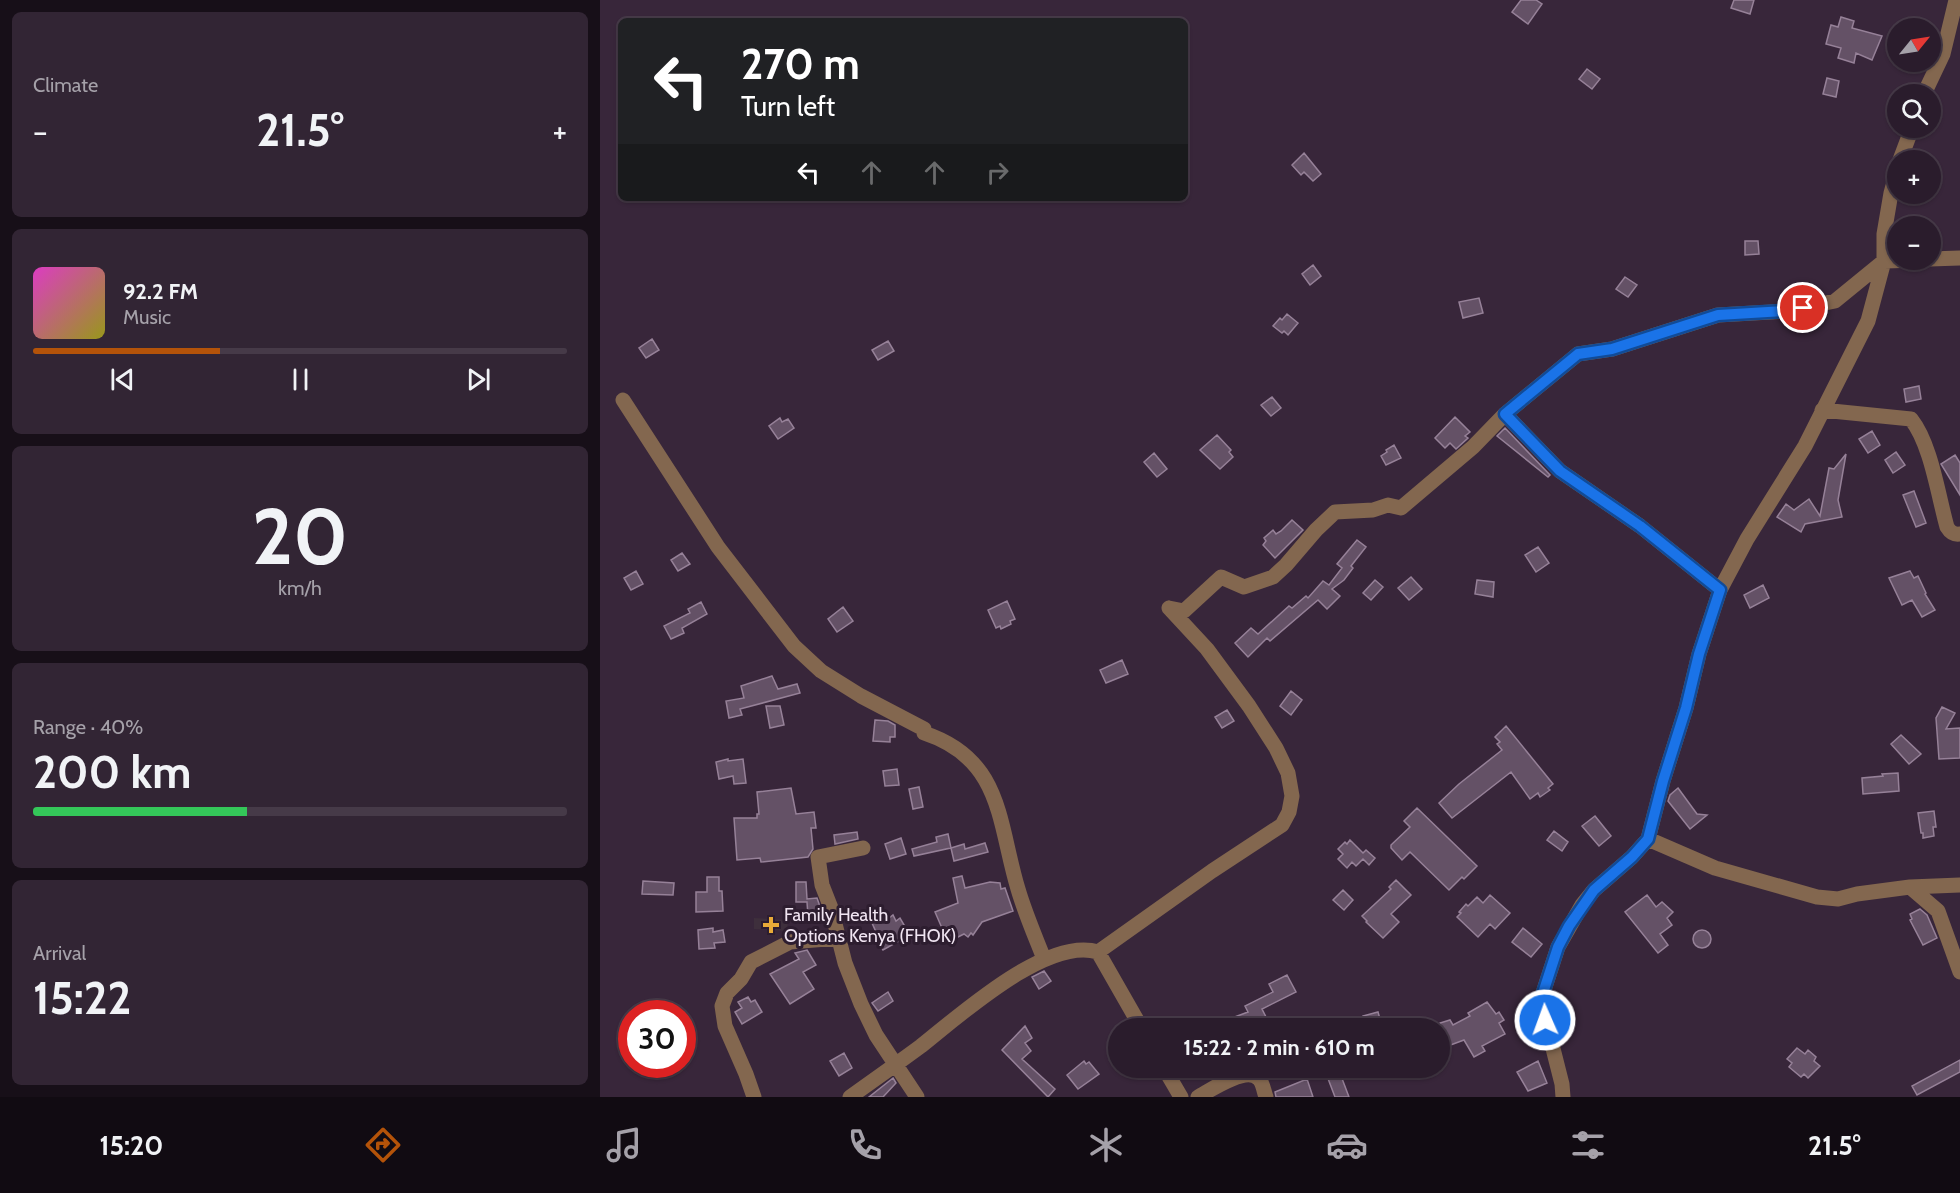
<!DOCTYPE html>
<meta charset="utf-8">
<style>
:root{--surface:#2a1c2c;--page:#322534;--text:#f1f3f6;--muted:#a5a1a9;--line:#463a48;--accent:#b45309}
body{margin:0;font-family:Cabin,sans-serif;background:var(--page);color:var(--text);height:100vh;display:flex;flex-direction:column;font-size:22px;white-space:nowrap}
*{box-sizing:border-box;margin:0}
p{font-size:20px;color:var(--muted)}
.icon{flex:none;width:33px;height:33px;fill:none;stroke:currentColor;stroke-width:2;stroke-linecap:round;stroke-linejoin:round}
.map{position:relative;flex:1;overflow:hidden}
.details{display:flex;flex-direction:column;gap:12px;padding:12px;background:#170f18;width:600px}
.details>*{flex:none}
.hud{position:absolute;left:18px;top:18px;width:570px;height:183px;border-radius:9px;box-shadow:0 2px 4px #0004,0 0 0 2px var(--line);background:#202124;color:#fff;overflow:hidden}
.needle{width:39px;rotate:60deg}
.tools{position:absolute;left:1287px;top:18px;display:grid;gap:12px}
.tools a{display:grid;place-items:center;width:54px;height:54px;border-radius:50%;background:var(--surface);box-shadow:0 2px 4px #0004,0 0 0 2px var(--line);font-size:30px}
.speed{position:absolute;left:18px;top:1000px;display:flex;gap:12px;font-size:30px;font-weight:700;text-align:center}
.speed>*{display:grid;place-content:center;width:78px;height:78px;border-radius:50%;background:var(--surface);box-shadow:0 2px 4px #0004,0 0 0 2px var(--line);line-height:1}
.speed .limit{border:9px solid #d22;background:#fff;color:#111}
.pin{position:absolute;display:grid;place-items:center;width:51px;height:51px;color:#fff;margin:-26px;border:3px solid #fff;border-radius:50%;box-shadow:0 2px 6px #0007}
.me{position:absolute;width:66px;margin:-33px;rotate:358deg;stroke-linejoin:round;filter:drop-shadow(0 0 4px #0008)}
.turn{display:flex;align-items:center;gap:21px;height:126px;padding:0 24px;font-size:27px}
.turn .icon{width:78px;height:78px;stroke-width:2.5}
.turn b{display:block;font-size:42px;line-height:51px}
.lanes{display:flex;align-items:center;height:57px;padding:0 24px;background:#0003;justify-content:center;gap:30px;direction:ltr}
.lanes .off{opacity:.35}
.big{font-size:45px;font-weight:700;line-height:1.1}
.details .tile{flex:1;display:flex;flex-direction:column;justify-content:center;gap:9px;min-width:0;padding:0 21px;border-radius:9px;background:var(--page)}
.details .dial{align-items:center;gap:0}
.dial b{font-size:78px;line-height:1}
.song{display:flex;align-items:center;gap:18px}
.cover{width:72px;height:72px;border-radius:9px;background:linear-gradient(135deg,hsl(310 70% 55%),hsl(60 70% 35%))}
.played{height:6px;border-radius:3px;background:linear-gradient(90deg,var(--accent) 35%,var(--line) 35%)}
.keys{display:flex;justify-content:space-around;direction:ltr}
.heat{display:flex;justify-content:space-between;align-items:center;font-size:33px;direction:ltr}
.charge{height:9px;border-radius:4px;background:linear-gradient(90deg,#34c759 40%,var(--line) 0)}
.trip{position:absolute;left:508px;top:1018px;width:342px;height:60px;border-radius:30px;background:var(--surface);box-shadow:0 2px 4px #0004,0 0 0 2px var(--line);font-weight:700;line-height:60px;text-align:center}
.tab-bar{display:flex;height:96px;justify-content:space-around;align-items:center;background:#110b12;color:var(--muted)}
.tab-bar .icon{width:42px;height:42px}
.tab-bar .on{color:var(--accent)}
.tab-bar b{font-size:27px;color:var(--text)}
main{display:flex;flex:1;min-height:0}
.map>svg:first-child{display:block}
.medical{fill:#3e2f3c}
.building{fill:#645166;stroke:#968198;stroke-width:1.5}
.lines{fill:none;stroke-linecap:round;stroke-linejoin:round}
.minor{stroke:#83674f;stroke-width:15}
.route-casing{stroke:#114b97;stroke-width:15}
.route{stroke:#1a73e8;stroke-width:10}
.poi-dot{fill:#e9ab38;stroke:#2d1d2f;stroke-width:2}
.labels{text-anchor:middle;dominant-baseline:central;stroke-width:6;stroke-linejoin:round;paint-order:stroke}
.poi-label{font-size:18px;fill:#f1e5f2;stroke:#2d1d2f;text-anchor:start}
</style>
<main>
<section class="details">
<div class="tile"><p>Climate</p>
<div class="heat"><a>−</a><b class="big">21.5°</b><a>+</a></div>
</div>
<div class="tile">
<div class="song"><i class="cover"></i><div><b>92.2 FM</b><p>Music</p></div></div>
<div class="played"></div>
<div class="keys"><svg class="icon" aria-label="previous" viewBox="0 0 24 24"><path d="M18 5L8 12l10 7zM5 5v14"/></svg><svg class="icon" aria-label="pause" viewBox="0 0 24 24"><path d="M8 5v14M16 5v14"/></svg><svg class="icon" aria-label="next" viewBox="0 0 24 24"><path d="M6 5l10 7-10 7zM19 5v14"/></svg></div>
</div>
<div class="tile dial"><b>20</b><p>km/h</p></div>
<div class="tile"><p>Range · 40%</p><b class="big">200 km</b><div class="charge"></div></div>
<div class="tile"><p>Arrival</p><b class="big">15:22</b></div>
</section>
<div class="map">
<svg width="1360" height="1097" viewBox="0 0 1360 1097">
<rect width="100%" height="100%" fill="#38263a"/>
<path class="medical" d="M154 918 188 920 187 931 154 929Z"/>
<path class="building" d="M921 0H936L942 4 928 24 912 12Z
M1134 0H1154L1150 14 1131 8Z
M1241 17 1254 21 1252 28 1282 36 1272 60 1256 53 1254 63 1238 58 1241 48 1226 44 1231 25 1238 27Z
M987 69 1000 79 992 89 979 79Z
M1227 78 1239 81 1236 97 1223 94Z
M704 153 721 174 713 181 704 172 701 175 692 165Z
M1145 241H1158L1159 254 1145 255Z
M713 265 721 276 710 285 702 274Z
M1025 277 1037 285 1028 297 1016 289Z
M879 298 883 313 863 318 859 302Z
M687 314 698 323 688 335 684 331 682 333 673 326 680 318 682 320Z
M52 339 59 350 46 358 39 348Z
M288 341 294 351 278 360 272 350Z
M1319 386 1321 399 1306 402 1304 389Z
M672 397 681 408 671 416 661 405Z
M855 417 870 432 865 436 868 438 856 449 850 443 845 448 835 438Z
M180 418 182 422 188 419 194 428 178 439 169 426Z
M905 428 950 475 948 477 897 436Z
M1272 431 1280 445 1268 453 1259 439Z
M617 435 631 450 629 452 633 457 620 469 600 450Z
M794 445 801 458 786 465 781 456 787 452 786 450Z
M1296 452 1305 465 1293 473 1285 460Z
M554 453 567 469 557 477 544 462Z
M1246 454 1238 500 1242 517 1205 524 1201 532 1177 517 1186 504 1194 510 1209 499 1220 516 1229 468 1234 469Z
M1355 455 1360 463V495L1341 464Z
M1314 491 1326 523 1316 527 1303 495Z
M692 520 703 530 675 558 663 545 666 541 664 538 673 530 676 534 681 531Z
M757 540 766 547 751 566 753 568 744 580 732 589 740 596 727 609 718 600 670 641 667 638 648 657 635 643 651 628 658 634 689 606 692 608 706 596 708 598 723 581 729 585 742 568 737 564Z
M938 547 949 563 936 572 925 555Z
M82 553 90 564 78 571 71 560Z
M36 571 43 584 31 590 24 578Z
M1310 571 1314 578 1318 576 1326 593 1325 594 1335 610 1322 617 1312 600 1302 605 1289 578Z
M811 577 822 589 809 600 798 588Z
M775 580 783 587 771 600 763 593Z
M877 580 894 582 893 597 875 594Z
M1163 585 1169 598 1150 608 1144 595Z
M407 601 415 619 410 621 411 624 401 629 400 626 396 628 388 610Z
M101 602 107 614 82 628 84 633 71 639 64 626 90 613 88 609Z
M243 607 253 621 237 632 228 619Z
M522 660 528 674 506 683 500 670Z
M172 676 178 689 197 684 200 693 140 709 142 715 129 718 126 701 144 698 141 686Z
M691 691 702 700 691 715 680 706Z
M166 706H180L184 725 170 728Z
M1342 707 1355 713 1346 729 1360 728V758L1339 759 1336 718Z
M627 710 634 721 622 728 615 717Z
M275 720 288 721 295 725V737H290V742L273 741Z
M906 726 953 784 948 788 950 790 940 797 938 793 930 799 911 772 852 818 839 803 859 784 902 750 897 744 900 742 895 737Z
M1301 735 1321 754 1309 764 1291 744Z
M128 759V761L143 759 146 783 134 784 133 776 119 779 116 762Z
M297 769 299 785 285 786 283 771Z
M1298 773 1299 791 1263 794 1262 778 1283 776 1282 774Z
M319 787 323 807 313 809 309 789Z
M191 788 196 814 214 812 216 828H211L213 849 208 857 161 862 160 858 137 860 134 818H157V814H159L157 792Z
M1078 788 1097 814 1107 815 1090 829 1068 801 1070 795Z
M817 808 877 866 864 879 862 877 849 890 810 852 802 860 791 848V845L810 827 804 821Z
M1334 811 1336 827H1333L1334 836 1323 838V833H1321L1318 813Z
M995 816 1011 836 999 846 982 826Z
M954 831 968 842 962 851 947 840Z
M257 832 258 839 235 844 234 835Z
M348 834 351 848 364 844 365 849 385 843 388 852 354 861 351 848 314 856 312 849 337 842 336 837Z
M301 838 306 854 290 859 285 844Z
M750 840 763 853 766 850 775 858 769 865 763 859 756 866 752 862 747 868 738 859 743 854 738 849 745 842 747 844Z
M362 876 365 888 390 882 400 883 401 889 405 888 413 911 382 922 373 935 371 933 368 937 364 934 348 942 335 912 358 903 353 878Z
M107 877H119V891H122L123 911 96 912V892H107Z
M796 880 811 895 791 914 799 922 783 938 766 922 767 921 762 916 791 889 789 887Z
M43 881 74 883 73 895 42 894Z
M196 882H206L207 899 217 898 223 915 208 916 207 902H196Z
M743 890 753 900 744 910 733 900Z
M890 895 910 913 895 929 890 924 878 937 857 917 861 913 859 912 866 904 868 906 877 897 883 903Z
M1047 895 1056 907 1062 902 1073 912 1067 918 1072 925 1060 934 1068 945 1058 953 1025 912Z
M1320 909 1327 915 1337 938 1323 945 1310 920 1312 919 1310 914Z
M287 914 289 918 293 915 296 921 300 918 310 935 283 950 274 933 276 932 272 923Z
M113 928V932L123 930 125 942 114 943 115 948 99 949 98 930Z
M923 928 942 944 931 957 912 942Z
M1093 939a9 9 0 1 1 18 0a9 9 0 1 1-18 0Z
M207 950 216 965 203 972 214 989 190 1004 170 974 199 959 195 953Z
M444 971 451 981 439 989 432 977Z
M687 975 696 992 662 1009 666 1017 648 1026 649 1029H637L632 1018 648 1012 645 1006 673 992 669 984Z
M288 992 293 1001 278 1011 272 1003Z
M148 997 151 1002 155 1000 162 1012 142 1024 135 1012 142 1008 138 1002Z
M887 1002 896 1014 899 1012 904 1020 899 1023 905 1034 882 1046 885 1051 874 1057 864 1040 840 1049V1023L850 1020 853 1025 870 1016 868 1013Z
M778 1012 782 1026 767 1029 763 1016Z
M425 1026 432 1038 425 1043 431 1051 422 1059 455 1089 448 1097 402 1050Z
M1197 1048 1205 1054 1208 1050 1216 1057 1214 1061 1220 1066 1208 1078 1204 1074 1201 1077 1189 1067 1192 1063 1187 1059Z
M244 1053 252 1068 239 1076 230 1061Z
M1360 1060V1072L1317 1095 1312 1086Z
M484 1061 486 1064 489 1062 499 1074 478 1089 467 1075Z
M938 1061 947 1083 928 1091 917 1072Z
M724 1068H738L749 1097H735Z
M293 1078 296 1083 283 1097H269Z
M707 1079 713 1097H676L675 1092Z"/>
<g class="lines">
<path class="minor" d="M1324 94 1343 54 1356 0
M1300 160 1312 128
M1330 259 1360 258
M23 400 118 547 194 646 221 671 261 696 324 729V733C403 759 398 823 418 889 425 913 435 936 444 959
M1222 410 1311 419C1331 444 1338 495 1347 527 1350 532 1354 535 1360 534
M905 414 960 471 1040 526 1120 590
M569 608 584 611 621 577 644 587 673 577 686 565 716 530 735 512 773 510 788 505 801 508 873 447 905 414 978 354 1012 349 1118 315 1187 311 1235 301 1284 261 1321 260
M1048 839 1115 868 1217 897 1238 899 1257 894 1310 887 1338 911 1360 972
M263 848 218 857 222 885 231 908 245 963 261 1004 276 1035 317 1097
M1310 887 1360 885
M498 952 612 871 682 825 689 812 692 796 688 773 676 748 649 706 607 649 569 608
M564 1068 581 1097
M154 1097 146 1074 125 1026 122 1006 127 993 141 979 151 962 190 942 239 938
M250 1097C274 1080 298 1063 321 1046 359 1016 447 936 498 952L542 1029
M598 1097C611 1090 647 1065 659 1079 663 1083 664 1092 666 1097
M963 1097 962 1084 943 1009V993L958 947 982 905 994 890 1032 857 1048 839 1063 781 1086 708 1099 654 1120 590 1147 539 1205 446 1268 321 1284 261V234L1291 193 1298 168"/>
</g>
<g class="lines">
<defs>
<path id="route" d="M945 1020 943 993 958 947 969 926 994 890 1032 857 1048 839 1063 781 1086 708 1099 654 1120 590 1040 526 960 471 905 414 978 354 1012 349 1118 315 1186 311 1203 308"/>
</defs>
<use href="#route" class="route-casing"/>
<use href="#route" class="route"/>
</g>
<path class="poi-dot" d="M168 916h6v6h6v6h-6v6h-6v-6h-6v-6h6z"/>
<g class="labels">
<g class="poi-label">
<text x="184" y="915">Family Health<tspan x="184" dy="21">Options Kenya (FHOK)</tspan></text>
</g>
</g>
</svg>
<div class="tools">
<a><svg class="needle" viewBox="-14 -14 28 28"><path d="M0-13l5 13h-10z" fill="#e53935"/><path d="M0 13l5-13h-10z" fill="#a5a1a9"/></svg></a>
<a><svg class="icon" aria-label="search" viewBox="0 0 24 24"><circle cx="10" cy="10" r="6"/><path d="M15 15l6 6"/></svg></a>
<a>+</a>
<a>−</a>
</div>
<div class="speed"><div class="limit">30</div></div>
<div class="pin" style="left:1203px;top:308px;background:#d93025"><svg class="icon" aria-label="arrive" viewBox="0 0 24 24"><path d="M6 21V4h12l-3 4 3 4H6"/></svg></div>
<svg class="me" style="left:945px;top:1020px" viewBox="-20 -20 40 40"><circle r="17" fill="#1a73e8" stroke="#fff" stroke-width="3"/><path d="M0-11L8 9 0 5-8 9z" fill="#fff"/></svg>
<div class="trip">15:22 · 2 min · 610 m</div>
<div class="hud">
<div class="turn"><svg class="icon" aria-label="left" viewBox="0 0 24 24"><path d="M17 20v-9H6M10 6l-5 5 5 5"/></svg><div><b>270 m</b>Turn left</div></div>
<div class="lanes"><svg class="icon" aria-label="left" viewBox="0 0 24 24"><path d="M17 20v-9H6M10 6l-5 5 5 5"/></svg><svg class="icon off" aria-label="ahead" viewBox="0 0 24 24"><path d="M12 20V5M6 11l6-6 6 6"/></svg><svg class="icon off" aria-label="ahead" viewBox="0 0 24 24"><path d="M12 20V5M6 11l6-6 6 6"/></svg><svg class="icon off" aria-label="right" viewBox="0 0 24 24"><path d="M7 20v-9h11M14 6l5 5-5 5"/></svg></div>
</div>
</div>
</main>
<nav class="tab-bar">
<b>15:20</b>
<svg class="icon on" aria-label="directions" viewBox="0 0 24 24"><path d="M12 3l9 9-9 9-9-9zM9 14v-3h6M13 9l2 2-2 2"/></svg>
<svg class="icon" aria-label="music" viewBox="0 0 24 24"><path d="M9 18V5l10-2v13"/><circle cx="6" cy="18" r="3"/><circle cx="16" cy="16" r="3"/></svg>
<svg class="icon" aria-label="phone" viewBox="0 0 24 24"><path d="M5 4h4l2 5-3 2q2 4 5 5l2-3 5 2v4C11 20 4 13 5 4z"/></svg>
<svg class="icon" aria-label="climate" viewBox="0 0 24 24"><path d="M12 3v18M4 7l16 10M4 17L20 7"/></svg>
<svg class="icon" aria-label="car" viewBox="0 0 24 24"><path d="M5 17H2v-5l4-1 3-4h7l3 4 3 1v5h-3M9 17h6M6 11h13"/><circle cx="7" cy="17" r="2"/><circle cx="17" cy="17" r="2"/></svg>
<svg class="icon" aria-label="filters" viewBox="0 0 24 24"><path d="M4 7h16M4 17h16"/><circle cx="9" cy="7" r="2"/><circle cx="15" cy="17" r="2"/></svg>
<b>21.5°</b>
</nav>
